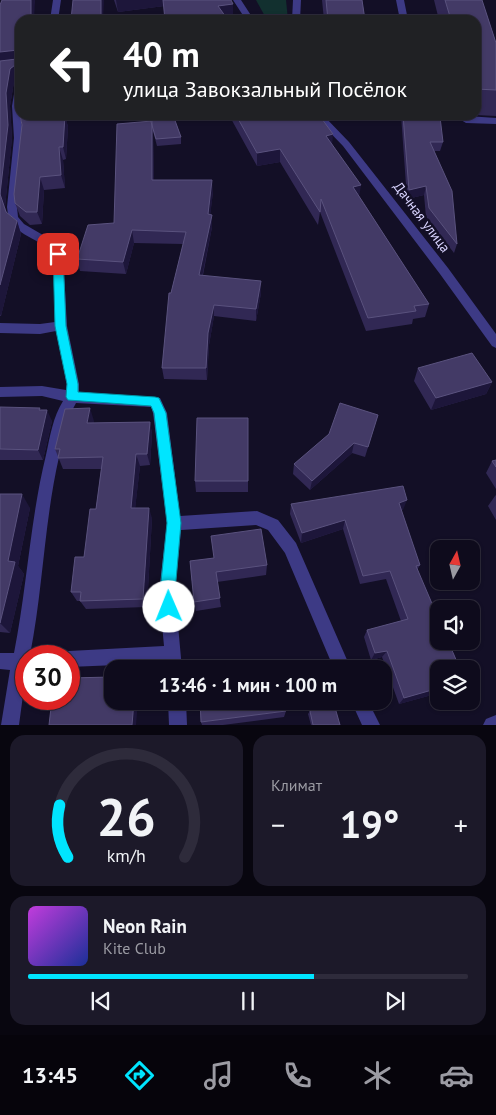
<!DOCTYPE html>
<html lang="ru">
<meta charset="utf-8">
<style>
:root{--surface:#0e0b1c;--page:#1c1929;--text:#f1f3f6;--muted:#9b9ba3;--line:#2e2b3b;--accent:#00e5ff}
body{margin:0;font-family:"PT Sans",sans-serif;background:var(--page);color:var(--text);height:100vh;display:flex;flex-direction:column;font-size:19px;white-space:nowrap}
*{box-sizing:border-box;margin:0}
p{font-size:16px;color:var(--muted)}
.icon{flex:none;width:28px;height:28px;fill:none;stroke:currentColor;stroke-width:2;stroke-linecap:round;stroke-linejoin:round}
.map{position:relative;height:725px;overflow:hidden}
.details{display:flex;flex-direction:column;gap:10px;padding:10px;background:#08060f;flex:1}
.details>*{flex:none}
.top-card{position:absolute;left:15px;top:15px;width:466px;height:105px;border-radius:15px;box-shadow:0 1px 4px #0004,0 0 0 1px var(--line);background:#202124;color:#fff;overflow:hidden}
.needle{width:32px;rotate:8deg}
.controls{position:absolute;left:430px;top:540px;display:grid;gap:10px}
.controls a{display:grid;place-items:center;width:50px;height:50px;border-radius:10px;background:var(--surface);box-shadow:0 1px 4px #0004,0 0 0 1px var(--line);font-size:25px}
.speed{position:absolute;left:15px;top:645px;display:flex;gap:10px;font-size:25px;font-weight:700;text-align:center}
.speed>*{display:grid;place-content:center;width:65px;height:65px;border-radius:50%;background:var(--surface);box-shadow:0 1px 4px #0004,0 0 0 1px var(--line);line-height:1}
.speed .limit{border:8px solid #d22;background:#fff;color:#111}
.pin{position:absolute;display:grid;place-items:center;width:42px;height:42px;color:#fff;margin:-21px;border-radius:10px;box-shadow:0 2px 8px #0006}
.me{position:absolute;width:55px;margin:-28px;rotate:359deg;stroke-linejoin:round;filter:drop-shadow(0 0 4px #0008)}
.turn{display:flex;align-items:center;gap:18px;height:105px;padding:0 25px;font-size:22px}
.turn .icon{width:65px;height:65px;stroke-width:2.5}
.turn b{display:block;font-size:35px;line-height:42px}
.big{font-size:38px;font-weight:700;line-height:1.1}
.details .widget{flex:1;display:flex;flex-direction:column;justify-content:center;gap:8px;min-width:0;padding:0 18px;border-radius:15px;background:var(--page)}
.details .dial{align-items:center;gap:0}
.dial svg{height:130px;overflow:visible;fill:none;stroke:var(--line);stroke-width:7;stroke-linecap:round;text-anchor:middle}
.dial text{fill:var(--text);stroke:none}
.song{display:flex;align-items:center;gap:15px}
.cover{width:60px;height:60px;border-radius:8px;background:linear-gradient(135deg,hsl(290 70% 55%),hsl(230 70% 35%))}
.played{height:5px;border-radius:2px;background:linear-gradient(90deg,var(--accent) 65%,var(--line) 65%)}
.keys{display:flex;justify-content:space-around;direction:ltr}
.heat{display:flex;justify-content:space-between;align-items:center;font-size:28px;direction:ltr}
.details .tiles{flex:1;display:grid;gap:10px;grid-template-columns:1fr 1fr}
.widget:last-child{grid-column:span 2}
.trip{position:absolute;left:104px;top:660px;width:288px;height:50px;border-radius:15px;background:var(--surface);box-shadow:0 1px 4px #0004,0 0 0 1px var(--line);font-weight:700;line-height:50px;text-align:center}
.menu{display:flex;height:80px;justify-content:space-around;align-items:center;background:#06040b;color:var(--muted)}
.menu .icon{width:35px;height:35px}
.menu .current{color:var(--accent)}
.menu b{font-size:22px;color:var(--text)}
.map>svg:first-child{display:block}
.green{fill:#12302f}
.lines{fill:none;stroke-linecap:round;stroke-linejoin:round}
.lane{fill:#3d3a85;fill-rule:evenodd}
.street{fill:#3d3a85;fill-rule:evenodd}
.wall{fill:#312854}
.shaded-wall{fill:#1d163a}
.building{fill:#433a66;stroke:#5a527e}
.route{fill:#00e5ff;stroke:#0095a6}
.labels{text-anchor:middle;dominant-baseline:central;stroke-width:5;stroke-linejoin:round;paint-order:stroke}
.street-label{font-size:14px;fill:#d9d4ff;stroke:#130f26}
</style>
<div class="map">
<svg width="496" height="725" viewBox="0 0 496 725">
<rect width="100%" height="100%" fill="#130f26"/>
<path class="green" d="M256 0H286L288 20H267Z"/>
<g class="lines">
<path class="lane" d="M293 0H301L300 20H292Z
M396 0H404L408 20H400Z
M453 115 496 118V124L466 123Z"/>
<path class="street" d="M53 0H61L58 20H50Z
M233 0H241L254 20H246Z
M20 79V115L24 138 17 207 18 217 24 224 55 242 63 254 67 326 79 384V392L160 398 167 413 180 516 257 511 278 520 296 543 351 669H334L285 553 268 530 256 525 181 530 175 592 182 669H166L165 663 69 667V656H62L63 653 69 651 164 646 159 592 167 523 153 413 151 407 76 403C66 420 63 438 59 457 44 523 43 590 30 655L32 656H26V673L19 725H1L10 670 0 669V653H14C27 588 30 520 46 455 50 436 53 417 63 401L42 396 0 397V387L42 386 66 390 67 384 56 331 40 334 0 333V323L40 324 55 322 53 255C37 234 9 237 7 207L14 138 12 106 16 82Z
M313 115H323L349 142 448 268 496 334V348L492 346 440 274 343 146Z
M168 701H186L187 725H169Z
M351 701H368L380 725H362Z
M496 715V725H483L486 719Z"/>
</g>
<path class="wall" d="M35 0 18 78 14 82 10 106 12 138 5 207 7 213 17 221 21 234 1 316H0V5Z
M114 0H231L233 17 226 18 228 20H165L164 6 118 12Z
M322 0H362L365 20H324Z
M434 0H482L496 43V116L476 115V20H439Z
M65 115 68 127 66 159 63 160 65 188 44 190 42 224 30 225 20 216 15 203 22 125Z
M148 115H173L181 137V144L157 146 153 131 154 180 213 192 210 215H212V227L203 275 261 293 256 321 214 316 209 345 207 380 164 379 162 368 171 293 183 244 134 243 126 274 80 271 77 259 114 223 150 121Z
M229 115H319L332 144 359 196 429 304 425 317 413 319 412 324 366 331 320 212 318 225 280 162 257 166Z
M401 115H417L443 142 440 151H434L457 244 454 253 426 217 424 195 407 199Z
M418 368 492 382 486 394 431 410 414 381Z
M0 407 41 410 52 421 43 460H0Z
M378 415 365 457 352 453 310 490 293 474 294 464Z
M248 418V492H196L195 481Z
M94 421 93 423 150 422 152 434 150 465 140 466 135 508 152 518 147 607 86 609 80 601H77L71 592 84 557 96 509 101 469H63L55 449Z
M496 460V489L486 473 492 461Z
M0 494 30 508 18 566 24 574 10 633 0 632Z
M496 495V520L488 506 495 496Z
M291 504 403 510H401L420 565 417 570 439 669V693L399 704 382 657 371 660 364 637 367 630 401 621 386 579 360 584 343 529 301 543 290 514Z
M190 561 267 565 266 575 217 582 221 607 196 611 194 602Z
M286 711 284 717 223 725H202L201 722Z
M310 711 340 725H311L308 714Z"/>
<path class="shaded-wall" d="M31 0H35L34 20H31Z
M101 0H104L103 20H101Z
M116 0H163L164 6 118 12Z
M233 4V17L218 19V6Z
M18 50 20 58 0 65V52Z
M15 65 19 78 14 82 10 106 12 138 5 207 11 225 0 194 6 93 10 69Z
M65 115 68 127 66 159 63 147Z
M152 121 153 134 154 192 152 180Z
M333 134 332 147 326 136Z
M59 147 63 160 65 188 61 175Z
M280 149V162L257 166V153Z
M40 177 44 190 42 224 37 212Z
M212 180 213 192 209 226 208 214Z
M361 185 359 198 353 187Z
M426 186 424 195 407 199 409 190Z
M212 215V227L200 287 199 275Z
M17 221 21 234 1 316 0 314V285Z
M132 230 134 243 126 274 123 262Z
M261 281V293L256 321V309Z
M214 305V316L209 345 207 380 206 368 208 333Z
M492 382 486 394 431 410 436 398Z
M90 408 94 421 92 435 87 423Z
M47 410 52 421 43 460 38 450Z
M150 422 152 434 150 465 147 454Z
M354 443 352 453 310 490 312 481Z
M136 454 140 466 134 519 131 508Z
M22 494 30 508 18 566 24 574 10 633 0 623 8 561Z
M407 500 403 510 395 513 399 503Z
M149 508 152 518 147 607 143 599Z
M345 520 343 529 301 543 302 533Z
M387 651 382 657 371 660 375 653Z
M439 688V693L399 704 404 698Z
M134 701H138L136 725H132Z"/>
<path class="building" d="M2 0H31V20H20V114L18 102V66L15 65 10 69 6 93 8 125 0 194 6 212 17 221 0 285V61L17 59 18 50 0 52V5Z
M73 0H101V20H71Z
M163 0H231L233 4 218 6 228 20H165Z
M326 0H362L365 20H328Z
M445 0H482L496 43V90L476 89V20H451Z
M20 115H65L63 147H59L61 175 40 177 37 212H26L15 203 14 194 22 125Z
M149 115H173L181 137 156 139Z
M236 115H319L333 134 326 136 361 185 353 187 429 304 414 306 416 311 368 318 321 199 320 212 280 149 257 153Z
M403 115H417L418 116 440 117 443 142H430L452 191 457 244 429 208 426 186 409 190Z
M152 121V180H212L208 214 212 215 199 275 261 281 256 309 214 305 208 333 206 368H162L169 293H171L186 232 132 230 123 262 77 259 88 225 114 223 117 124Z
M472 353 492 382 436 398 418 368Z
M340 403 378 415 368 447 354 443 312 481 294 464 329 434Z
M0 407 40 408 39 410H47L38 450 0 449Z
M90 408 87 423 150 422 147 454H136L131 508H149L143 599 80 601 81 592H71L75 557H84L90 509H96L103 457 58 458 60 449H55L65 409Z
M197 418H248V481H195Z
M496 460V467L492 461Z
M403 486 407 500 399 503 420 565 416 566 439 620V641H448L460 669H439V688L404 698 387 651 375 653 367 630 408 619 390 571 363 576 345 520 302 533 291 504Z
M0 494H22L8 561 15 562 0 623Z
M261 529 267 565 216 572 220 598 194 602 190 561 214 558 211 536Z
M279 660 280 669H212Z
M112 677V701H134L132 725H49L52 699H69V678Z
M200 701H284L286 711 201 722Z
M334 704 340 725H313L310 711Z"/>
<path class="route" d="M58 251 63 254 66 326 78 384V392L155 397 159 398 166 413 181 523 175 592 176 607 174 612 169 615 164 612 160 592 167 523 154 413 151 406 68 400 66 397 67 384 55 326 53 254Z"/>
<g class="labels">
<g class="street-label">
<text transform="translate(422 217) rotate(53)">Дачная улица</text>
</g>
</g>
</svg>
<div class="controls">
<a><svg class="needle" viewBox="-14 -14 28 28"><path d="M0-13l5 13h-10z" fill="#e53935"/><path d="M0 13l5-13h-10z" fill="#9b9ba3"/></svg></a>
<a><svg class="icon" aria-label="sound" viewBox="0 0 24 24"><path d="M4 9h4l5-4v14l-5-4H4zM17 9q2 3 0 6"/></svg></a>
<a><svg class="icon" aria-label="layers" viewBox="0 0 24 24"><path d="M12 4l9 5-9 5-9-5zM3 14l9 5 9-5"/></svg></a>
</div>
<div class="speed"><div class="limit">30</div></div>
<div class="pin" style="left:58px;top:254px;background:#d93025"><svg class="icon" aria-label="arrive" viewBox="0 0 24 24"><path d="M6 21V4h12l-3 4 3 4H6"/></svg></div>
<svg class="me" style="left:169px;top:607px" viewBox="-20 -20 40 40"><circle r="19" fill="#fff"/><path d="M0-13L10 11 0 6-10 11z" fill="#00e5ff"/></svg>
<div class="trip">13:46 · 1 мин · 100 m</div>
<div class="top-card">
<div class="turn"><svg class="icon" aria-label="left" viewBox="0 0 24 24"><path d="M17 20v-9H6M10 6l-5 5 5 5"/></svg><div><b>40 m</b>улица Завокзальный Посёлок</div></div>
</div>
</div>
<section class="details">
<div class="tiles">
<div class="widget dial"><svg viewBox="0 0 100 80">
<path d="M14 69A42 42 0 1 1 86 69"/>
<path d="M14 69A42 42 0 0 1 9 37" stroke="#00e5ff"/>
<text x="50" y="56" font-size="32" font-weight="700">26</text>
<text x="50" y="72" font-size="11">km/h</text>
</svg></div>
<div class="widget"><p>Климат</p>
<div class="heat"><a>−</a><b class="big">19°</b><a>+</a></div>
</div>
<div class="widget">
<div class="song"><i class="cover"></i><div><b>Neon Rain</b><p>Kite Club</p></div></div>
<div class="played"></div>
<div class="keys"><svg class="icon" aria-label="previous" viewBox="0 0 24 24"><path d="M18 5L8 12l10 7zM5 5v14"/></svg><svg class="icon" aria-label="pause" viewBox="0 0 24 24"><path d="M8 5v14M16 5v14"/></svg><svg class="icon" aria-label="next" viewBox="0 0 24 24"><path d="M6 5l10 7-10 7zM19 5v14"/></svg></div>
</div>
</div>
</section>
<nav class="menu">
<b>13:45</b>
<svg class="icon current" aria-label="directions" viewBox="0 0 24 24"><path d="M12 3l9 9-9 9-9-9zM9 14v-3h6M13 9l2 2-2 2"/></svg>
<svg class="icon" aria-label="music" viewBox="0 0 24 24"><path d="M9 18V5l10-2v13"/><circle cx="6" cy="18" r="3"/><circle cx="16" cy="16" r="3"/></svg>
<svg class="icon" aria-label="phone" viewBox="0 0 24 24"><path d="M5 4h4l2 5-3 2q2 4 5 5l2-3 5 2v4C11 20 4 13 5 4z"/></svg>
<svg class="icon" aria-label="climate" viewBox="0 0 24 24"><path d="M12 3v18M4 7l16 10M4 17L20 7"/></svg>
<svg class="icon" aria-label="car" viewBox="0 0 24 24"><path d="M5 17H2v-5l4-1 3-4h7l3 4 3 1v5h-3M9 17h6M6 11h13"/><circle cx="7" cy="17" r="2"/><circle cx="17" cy="17" r="2"/></svg>
</nav>
